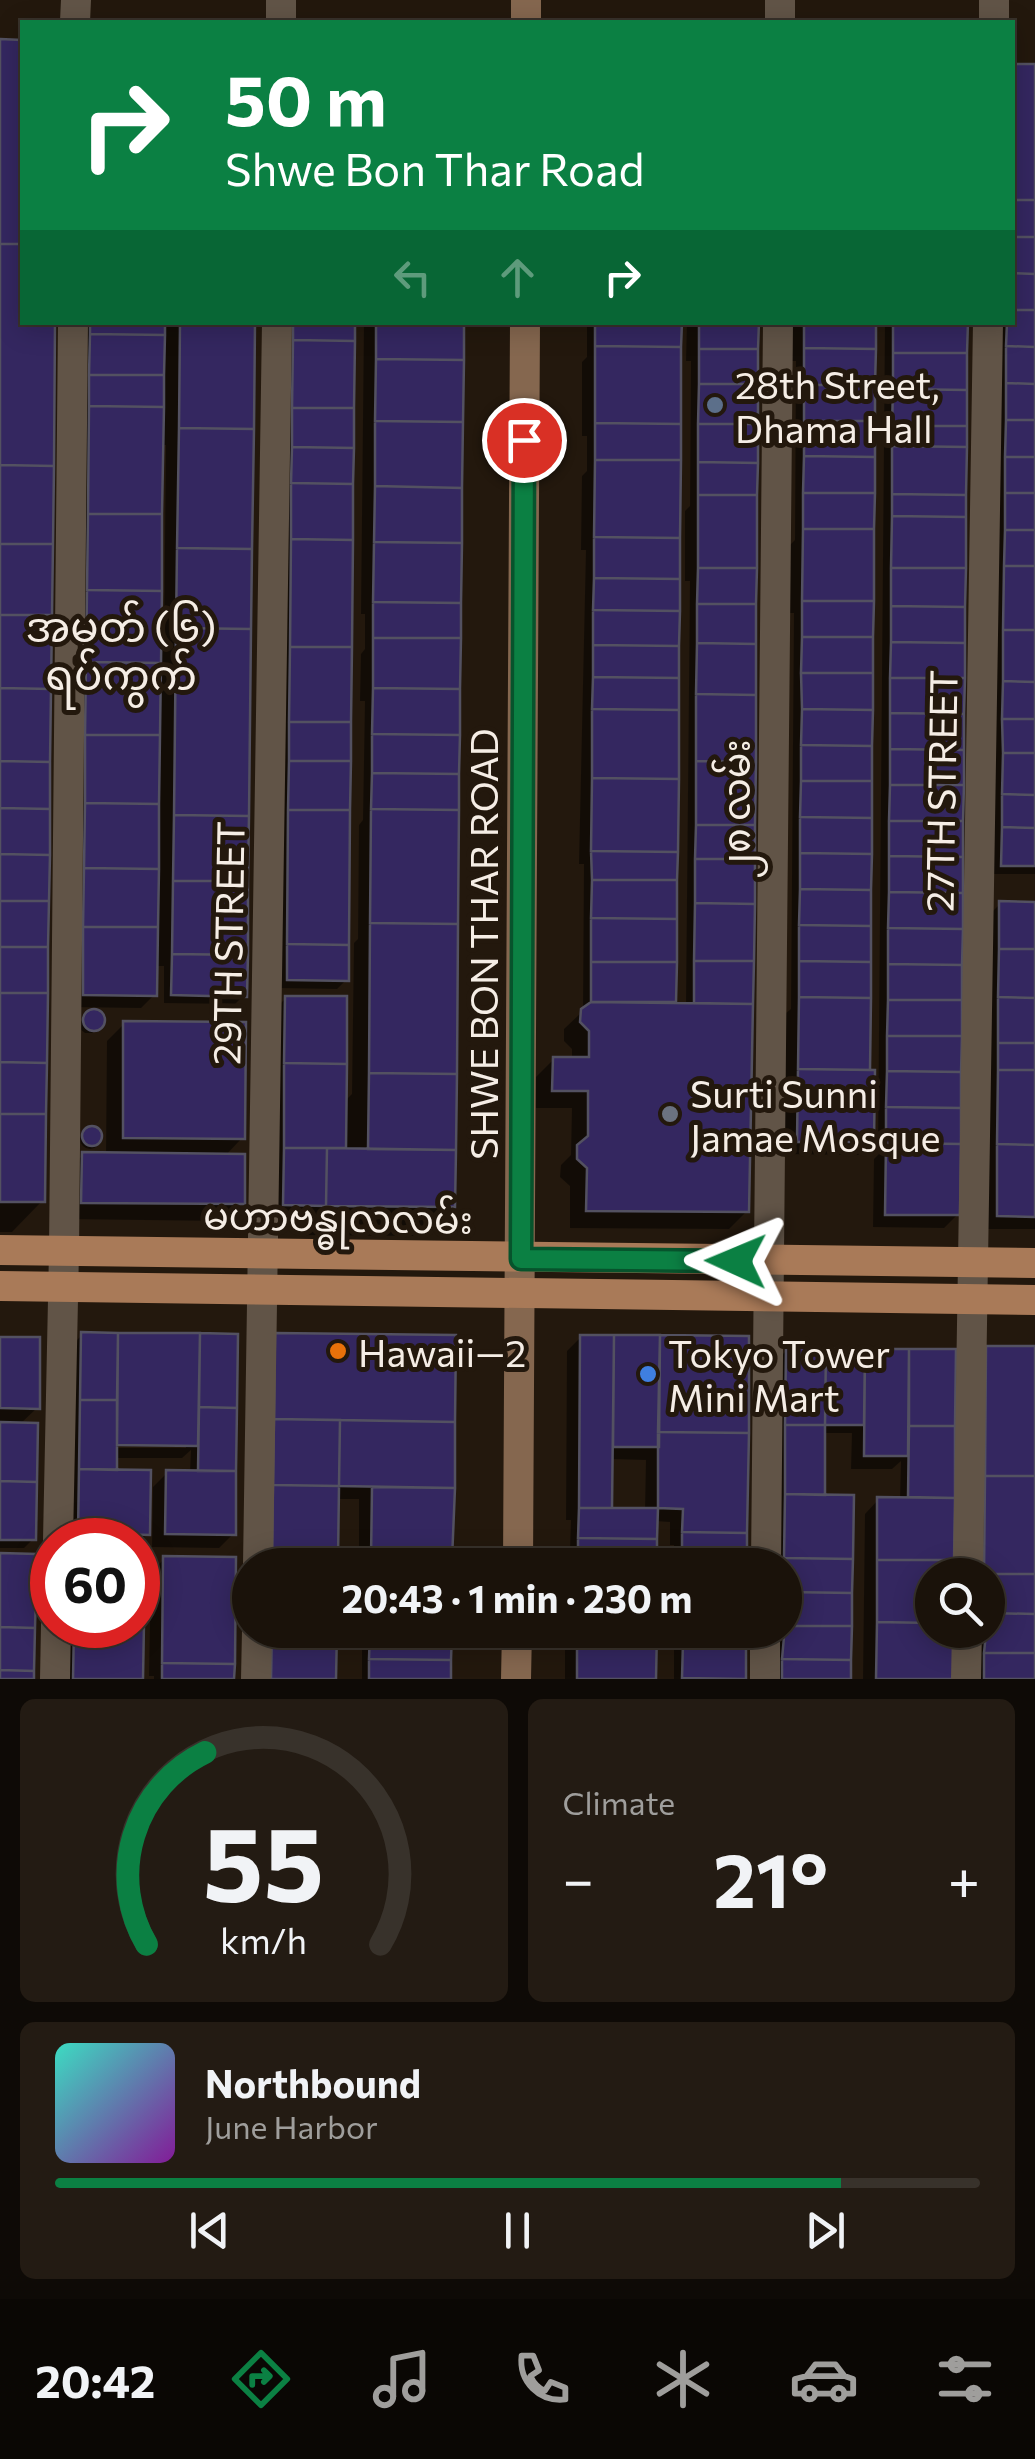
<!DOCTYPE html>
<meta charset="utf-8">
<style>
:root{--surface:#1a120a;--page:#231b13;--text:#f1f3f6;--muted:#9f9e9c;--line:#38322b;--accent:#0b8043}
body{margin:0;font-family:Commissioner,"Noto Sans Myanmar",sans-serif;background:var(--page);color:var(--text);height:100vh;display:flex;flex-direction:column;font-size:38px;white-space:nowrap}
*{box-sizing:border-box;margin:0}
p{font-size:32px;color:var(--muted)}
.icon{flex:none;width:55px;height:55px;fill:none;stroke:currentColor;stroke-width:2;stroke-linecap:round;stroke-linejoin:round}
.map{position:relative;height:1679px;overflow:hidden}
.details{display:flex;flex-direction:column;gap:20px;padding:20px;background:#0e0a06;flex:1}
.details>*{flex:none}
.banner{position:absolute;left:20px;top:20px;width:995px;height:305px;border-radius:0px;box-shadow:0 5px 25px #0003,0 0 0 2px var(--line);background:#0b8043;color:#fff;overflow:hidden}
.tools{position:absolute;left:915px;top:1558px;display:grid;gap:20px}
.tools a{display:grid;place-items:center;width:90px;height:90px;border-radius:50%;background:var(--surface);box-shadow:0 5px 25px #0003,0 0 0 2px var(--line);font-size:50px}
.speed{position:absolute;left:30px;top:1518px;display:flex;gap:20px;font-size:50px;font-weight:700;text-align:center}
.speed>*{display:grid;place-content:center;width:130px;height:130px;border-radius:50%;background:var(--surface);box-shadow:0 5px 25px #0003,0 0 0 2px var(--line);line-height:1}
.speed .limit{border:15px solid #d22;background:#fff;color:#111}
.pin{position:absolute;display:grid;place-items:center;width:85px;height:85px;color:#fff;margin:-42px;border:5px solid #fff;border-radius:50%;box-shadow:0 2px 10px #0007}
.me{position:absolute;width:110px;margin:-55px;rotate:271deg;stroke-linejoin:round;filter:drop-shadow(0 0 8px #0008)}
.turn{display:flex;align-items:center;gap:35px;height:210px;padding:0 40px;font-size:45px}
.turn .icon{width:130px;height:130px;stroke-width:2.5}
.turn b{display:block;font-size:70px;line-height:85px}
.lanes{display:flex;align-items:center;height:95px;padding:0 40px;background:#0003;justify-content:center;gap:50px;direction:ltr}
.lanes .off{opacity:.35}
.big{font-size:75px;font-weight:700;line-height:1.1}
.details .widget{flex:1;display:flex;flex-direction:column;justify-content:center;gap:15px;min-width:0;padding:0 35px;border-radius:15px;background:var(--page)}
.details .dial{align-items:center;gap:0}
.dial svg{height:260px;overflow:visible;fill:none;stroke:var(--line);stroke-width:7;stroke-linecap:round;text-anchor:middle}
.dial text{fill:var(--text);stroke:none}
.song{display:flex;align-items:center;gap:30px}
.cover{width:120px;height:120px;border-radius:15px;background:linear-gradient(135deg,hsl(170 70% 55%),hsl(290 70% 35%))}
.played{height:10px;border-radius:5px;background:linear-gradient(90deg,var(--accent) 85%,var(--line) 85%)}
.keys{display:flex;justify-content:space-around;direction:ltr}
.heat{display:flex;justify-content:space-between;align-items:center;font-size:55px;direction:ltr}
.details .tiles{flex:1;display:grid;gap:20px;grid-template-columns:1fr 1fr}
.widget:last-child{grid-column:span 2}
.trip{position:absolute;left:232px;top:1548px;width:570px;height:100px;border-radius:50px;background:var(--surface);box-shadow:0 5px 25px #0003,0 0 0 2px var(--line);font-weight:700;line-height:100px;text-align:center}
.tabs{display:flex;height:160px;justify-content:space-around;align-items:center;background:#0a0704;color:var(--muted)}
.tabs .icon{width:70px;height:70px}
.tabs .on{color:var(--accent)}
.tabs b{font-size:45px;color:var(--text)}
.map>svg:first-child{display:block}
.shadow{fill:#0007;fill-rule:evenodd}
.building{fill:#342760;stroke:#535161;stroke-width:2.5}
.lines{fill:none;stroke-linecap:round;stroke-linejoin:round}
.street{stroke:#615447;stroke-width:30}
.secondary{stroke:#85674f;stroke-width:30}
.primary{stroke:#a97a58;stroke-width:30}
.route-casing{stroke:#07532c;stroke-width:25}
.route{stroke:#0b8043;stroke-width:18}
.service-dot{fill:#5c6f8a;stroke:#23180d;stroke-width:4}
.worship-dot{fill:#6b7280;stroke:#23180d;stroke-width:4}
.food-dot{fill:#e8710a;stroke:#23180d;stroke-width:4}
.shop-dot{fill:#3f7fe0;stroke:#23180d;stroke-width:4}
.labels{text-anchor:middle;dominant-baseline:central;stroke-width:10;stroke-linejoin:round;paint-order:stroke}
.poi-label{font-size:38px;fill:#f5ede5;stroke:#23180d;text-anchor:start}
.street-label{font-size:38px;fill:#f5ede5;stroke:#23180d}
.quarter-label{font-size:42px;fill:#f5ede5;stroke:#23180d}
</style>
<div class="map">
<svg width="1035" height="1679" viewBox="0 0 1035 1679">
<rect width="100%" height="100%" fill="#23180d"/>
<path class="shadow" d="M0 42H22V322L42 1201 12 1232H0Z
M1035 67V874H993L999 322H1012Z
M82 322H253L244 995 235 1004 164 1003V966H155V994L141 1008 70 1007ZM161 445H166L164 644 158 650Z
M280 322H352L346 980 337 989 279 988Z
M364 322H462L453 1206 422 1236 297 1235V1213H275L277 1007 286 998 344 1102 352 1094 354 943 358 939 359 825 363 820 365 701H360L361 654 365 649V614H361Z
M587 322H679L674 1001 670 1005H686L690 581H685V511L690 506 691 361H686L687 322H756L747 1211 729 1229 570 1228V1186L560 1177 561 1165 571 1155 572 1108H536V1077L554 1059H572V1049L564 1041V1029L583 1011 584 864H579L586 550H581L582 476 587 471V436H582V362L587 357Z
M792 322H873L867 1073 872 1141 858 1155 784 1154 786 1013 791 1009 794 613H790V545L795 540 796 361H792Z
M885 322H965L958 1214 944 1228 873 1227 874 1159 882 1151H878Z
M1000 904H1035V1229H984L991 913Z
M94 1009 102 1016V1023L92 1033H85L80 1029V1022Z
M125 1023 242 1138 225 1156 242 1203 224 1221 65 1219V1173L83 1155H106L107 1041Z
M80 1139a10 10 0 1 1 20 0a10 10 0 1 1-20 0Z
M82 1335 235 1336 233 1534 219 1548 152 1547 153 1487 167 1473H190L191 1450 182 1458H114V1469L147 1534 138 1543V1540H66L73 1344ZM110 1443H186V1448H109Z
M581 1337 747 1339 745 1565H674V1545H670V1522L655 1521V1565H566V1555L570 1550 571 1520H566L567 1351ZM611 1459 646 1460 645 1511 610 1510Z
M0 1339 37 1408 19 1425 33 1539 24 1548H0Z
M987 1348H1035V1679H971L976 1630H988V1575H932V1630H951V1679H863L865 1514 878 1500H900L901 1461 892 1469H851L852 1433H822V1497L849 1679H774L775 1630H785V1565H771L778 1359 787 1350 953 1352V1382Z
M453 1424 450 1565H359V1499H336L335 1565 261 1436Z
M138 1558H143L141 1679H61L62 1625H138Z
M164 1559 232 1679H154V1676H149L151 1573Z
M362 1630H449L448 1679H362Z
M565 1630H654V1679H565Z
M674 1630H744L743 1679H674Z"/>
<path class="building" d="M0 39 22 40V244H0Z
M1012 64H1035V200H1012Z
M1012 200H1035V237H1012Z
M1012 237H1035V274L1012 273Z
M0 244H22V322H55L54 466 0 465Z
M1012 273 1035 274V310H1012Z
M1012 310H1035V347L1006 346 1007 322H1012Z
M90 322H165V335L90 334Z
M180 322H255L254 429 179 428Z
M293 322H355V341L293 340Z
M376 322H464V360L376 359Z
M595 322H682L681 347 595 346Z
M699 322H759L758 349H699Z
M804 322H876V349L804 348Z
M893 322H968L967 353H893Z
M90 334 165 335 164 375H89Z
M293 340 355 341 354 408H292Z
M595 346 681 347V424L595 423Z
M1006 346 1035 347V384L1006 383Z
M804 348 876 349 875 385H804Z
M699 349H758V384H699Z
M893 353H967V390L893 389Z
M376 359 464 360 463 422 375 421Z
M89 375H164V407L89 406Z
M1006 383 1035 384V420H1006Z
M699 384H758V424H698Z
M804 385H875V421H804Z
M893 389 967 390V426H892Z
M89 406 164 407 162 514H88Z
M292 408H354V448L292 447Z
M1006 420H1035V457H1005Z
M375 421 463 422 462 488 375 486Z
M804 421H875V457L804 456Z
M595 423 681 424V460H595Z
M698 424H758V463L698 462Z
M892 426H967V447L892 446Z
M179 428 254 429 252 549 177 548Z
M892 446 967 447 966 495 892 494Z
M292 447 354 448 353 484 291 483Z
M804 456 875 457V493H803Z
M1005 457H1035V493H1005Z
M595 460H681L680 538 594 537Z
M698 462 758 463 757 495H698Z
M0 465 54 466 53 544H0Z
M291 483 353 484V540L291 539Z
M375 486 462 488V543L374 542Z
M803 493H875L874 529H803Z
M1005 493H1035V530H1005Z
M892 494 966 495V517L892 516Z
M698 495H757V568H698Z
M88 514H162V591L87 590Z
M892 516 966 517V568H891Z
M803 529H874V601H802Z
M1005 530H1035V566H1004Z
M594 537 680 538V579L594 578Z
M291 539 353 540 352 647H290Z
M374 542 462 543 461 603 373 602Z
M0 544H53L52 615H0Z
M177 548 252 549 251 629 176 628Z
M1004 566H1035V630H1003Z
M698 568H757L756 604H697Z
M891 568H966L965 607 891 606Z
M594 578 680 579V611L593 610Z
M87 590 162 591 161 663 86 662Z
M802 601H874L873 637H802Z
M373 602 461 603V638H373Z
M697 604H756V644L697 643Z
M891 606 965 607V643L891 642Z
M593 610 680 611 679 646 593 645Z
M0 615H52L51 689 0 688Z
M176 628 251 629 249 816 174 815Z
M1003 630H1035V682L1003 681Z
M802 637H873V673H801Z
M373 638H461L460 689 373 688Z
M891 642 965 643V678H890Z
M697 643 756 644V695L696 694Z
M593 645 679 646V678L593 677Z
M290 647H352L351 722H289Z
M86 662 161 663 160 735H85Z
M801 673H873V710L802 709Z
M593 677 679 678V710L592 709Z
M890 678H965L964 714 890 713Z
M1003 681 1035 682V719H1002Z
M0 688 51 689 50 762 0 761Z
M373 688 460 689V735L372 734Z
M696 694 756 695V762L696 761Z
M592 709 679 710V779L592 778Z
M802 709 873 710 872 746 801 745Z
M890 713 964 714V750L890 749Z
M1002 719H1035V753H1003Z
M289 722H351V761H289Z
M372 734 460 735 459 774 372 773Z
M85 735H160L159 804 85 803Z
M801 745 872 746V781H801Z
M890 749 964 750V785H890Z
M1003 753H1035V795L1002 794Z
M0 761 50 762V809L0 808Z
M289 761H351L350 810H288Z
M696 761 756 762 755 825H696Z
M372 773 459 774V810L371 809Z
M592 778 679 779 678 852 591 851Z
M801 781H872V818L800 817Z
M890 785H964L963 821H889Z
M1002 794 1035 795V828L1002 827Z
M85 803 159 804V869L84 868Z
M0 808 50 809V855L0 854Z
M371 809 459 810 458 924 370 923Z
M288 810H350L349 945 287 944Z
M174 815 249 816 248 881H173Z
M800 817 872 818V854L800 853Z
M889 821H963V857L889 856Z
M696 825H755V859H695Z
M1002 827 1035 828V866H1001Z
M591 851 678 852 677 880H592Z
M800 853 872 854 871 890 800 889Z
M0 854 50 855 49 901H0Z
M889 856 963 857V893L889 892Z
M695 859H755V904L695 903Z
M84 868 159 869 158 927H83Z
M592 880H677V919L591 918Z
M173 881H248V955L172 954Z
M800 889 871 890V926L799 925Z
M889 892 963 893V929L888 928Z
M0 901H49L48 947H0Z
M999 901 1035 902V949H999Z
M695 903 755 904 754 961H694Z
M591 918 677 919V962H591Z
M370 923 458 924 457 1074 369 1073Z
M799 925 871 926V962L799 961Z
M83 927H158L157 996 83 995Z
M888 928 963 929 962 965 888 964Z
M287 944 349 945V981L287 980Z
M0 947H48V993H0Z
M999 949H1035V998L998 997Z
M172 954 248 955 247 997 171 995Z
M694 961H754L753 1004 694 1003Z
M799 961 871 962V998L799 997Z
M591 962H677L676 1002H591Z
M888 964 962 965V1000H888Z
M0 993H48L47 1063 0 1062Z
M285 996H347V1064L284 1063Z
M799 997 871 998 870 1070 798 1069Z
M998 997 1035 998V1043H998Z
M888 1000H962V1036H887Z
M591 1002 753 1004 749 1212 586 1211 587 1168 577 1159V1145L588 1136V1091H552L553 1057H589V1031L580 1022 581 1009Z
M83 1020a11 11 0 1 1 22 0a11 11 0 1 1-22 0Z
M123 1021 246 1022 245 1139 123 1138Z
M887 1036H962L961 1072 887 1071Z
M998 1043H1035V1070H998Z
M0 1062 47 1063 46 1114H0Z
M284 1063 347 1064 346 1148H284Z
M798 1069 875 1070 874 1142H797Z
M998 1070H1035V1145L997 1144Z
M887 1071 961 1072V1108L886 1107Z
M369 1073 457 1074 456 1150 368 1149Z
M886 1107 961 1108V1144L886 1143Z
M0 1114H46L45 1202H0Z
M82 1136a10 10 0 1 1 20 0a10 10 0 1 1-20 0Z
M886 1143 961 1144 960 1215H885Z
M997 1144 1035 1145V1217L997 1216Z
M284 1148H327L326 1206 283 1205Z
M327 1148 456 1150 455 1207 326 1206Z
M82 1152 245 1154V1204L81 1203Z
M81 1332 118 1333 117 1400H80Z
M118 1333H200L198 1446 117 1445Z
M200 1333 238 1334 237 1408 199 1407Z
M275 1333 456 1335 455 1422 274 1419Z
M580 1335H614L612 1508H579Z
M614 1335H660L659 1447H613Z
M660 1335 749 1336V1433L658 1432Z
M0 1337H40V1409L0 1408Z
M986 1346H1035V1476H985Z
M786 1348H826L825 1425H785Z
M826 1348 865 1349 864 1425H825Z
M865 1349H909L908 1456H864Z
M909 1349H956L955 1426H909Z
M80 1400H117V1470L79 1469Z
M199 1407 237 1408 236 1471H198Z
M274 1419 340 1420 339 1486 273 1485Z
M340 1420 455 1422V1488L339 1486Z
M0 1422 38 1423 37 1482 0 1481Z
M785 1425H825V1495L785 1494Z
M909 1426H955V1498L908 1497Z
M658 1432 749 1433 747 1533 682 1532 683 1509 658 1508Z
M79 1469 151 1470 150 1535 78 1533Z
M166 1470 236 1471V1535L165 1534Z
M985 1476H1035V1574H984Z
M0 1481 37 1482 36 1540H0Z
M273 1485 339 1486 338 1561H272Z
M372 1487 455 1488 452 1560 371 1559Z
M785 1494 854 1495 853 1559 784 1558Z
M877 1497 955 1498 954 1560H877Z
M579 1508H658L657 1539 578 1538Z
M682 1532 747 1533V1565H682Z
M578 1538 657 1539V1565H578Z
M0 1553 37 1554 35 1628 0 1627Z
M138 1555H146L144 1623H138Z
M163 1556 236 1557 235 1664 162 1663Z
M784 1558 853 1559 852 1593 785 1592Z
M371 1559 452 1560V1565H371Z
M877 1560H954V1575H932V1623L877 1622Z
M272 1561H338V1565H272Z
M984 1574H1035V1614L988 1613V1575Z
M785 1592 852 1593V1626H785Z
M988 1613 1035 1614V1653H984Z
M877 1622 932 1623V1630H954L953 1679H876Z
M138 1623H144L143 1679H73L74 1625Z
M785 1626H852L851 1660 782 1659Z
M0 1627 35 1628 34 1671 0 1670Z
M272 1630H337L336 1679H271Z
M370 1630H452L451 1660 369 1659Z
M577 1630 657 1631 656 1679H577Z
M683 1630H746V1642H683Z
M683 1642H746V1679L682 1678Z
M984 1653H1035V1679H984Z
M369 1659 451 1660V1679H369Z
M782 1659 851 1660V1679H782Z
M162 1663 235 1664 234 1679H162Z
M0 1670 34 1671V1679H0Z"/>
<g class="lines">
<path class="street" d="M75 22 76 0
M281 22V0
M780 22V0
M994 22V0
M58 1540 64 1251 73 322
M258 1565 277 322
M766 1565 778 322
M968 1575 988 322
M55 1679 56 1625
M256 1679 257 1630
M765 1679V1630
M966 1679 967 1630"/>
<path class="secondary" d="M526 22V0
M518 1565 525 322
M516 1679 517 1630"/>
<path class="primary" d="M0 1250 1035 1263
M0 1286 1035 1300"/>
</g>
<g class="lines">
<defs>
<path id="route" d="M524 440 521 1259 736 1261"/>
</defs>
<use href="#route" class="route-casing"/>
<use href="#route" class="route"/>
</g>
<circle class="service-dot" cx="715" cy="405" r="10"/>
<circle class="worship-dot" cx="670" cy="1114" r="10"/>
<circle class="food-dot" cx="338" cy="1351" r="10"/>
<circle class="shop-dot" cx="648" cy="1374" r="10"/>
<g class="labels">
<g class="poi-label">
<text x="735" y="383">28th Street,<tspan x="735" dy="44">Dhama Hall</tspan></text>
<text x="690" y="1092">Surti Sunni<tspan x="690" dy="44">Jamae Mosque</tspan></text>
<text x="358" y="1351">Hawaii—2</text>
<text x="668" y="1352">Tokyo Tower<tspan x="668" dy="44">Mini Mart</tspan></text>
</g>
<g class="street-label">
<text transform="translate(940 791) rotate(-89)">27TH STREET</text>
<text transform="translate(734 809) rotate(-90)">၂၈ လမ်း</text>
<text transform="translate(227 943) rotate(-89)">29TH STREET</text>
<text transform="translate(482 944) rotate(-90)">SHWE BON THAR ROAD</text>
<text transform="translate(338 1216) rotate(1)">မဟာဗန္ဓုလလမ်း</text>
</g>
<g class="quarter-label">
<text x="121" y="625">အမှတ် (၆)<tspan x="121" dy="48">ရပ်ကွက်</tspan></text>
</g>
</g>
</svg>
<div class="tools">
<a><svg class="icon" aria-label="search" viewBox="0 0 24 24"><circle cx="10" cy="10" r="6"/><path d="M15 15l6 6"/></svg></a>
</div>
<div class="speed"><div class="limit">60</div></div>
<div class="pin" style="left:524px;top:440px;background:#d93025"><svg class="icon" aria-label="arrive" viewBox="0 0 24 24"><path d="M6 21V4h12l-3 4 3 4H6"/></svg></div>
<svg class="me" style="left:736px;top:1261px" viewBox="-20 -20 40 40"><path d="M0-17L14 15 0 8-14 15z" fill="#0b8043" stroke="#fff" stroke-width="4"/></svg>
<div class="trip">20:43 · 1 min · 230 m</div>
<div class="banner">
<div class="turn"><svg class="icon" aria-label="right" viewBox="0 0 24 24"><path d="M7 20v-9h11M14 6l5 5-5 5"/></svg><div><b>50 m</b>Shwe Bon Thar Road</div></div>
<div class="lanes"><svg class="icon off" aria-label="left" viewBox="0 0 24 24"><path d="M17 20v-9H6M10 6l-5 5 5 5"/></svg><svg class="icon off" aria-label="ahead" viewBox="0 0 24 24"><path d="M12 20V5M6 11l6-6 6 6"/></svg><svg class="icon" aria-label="right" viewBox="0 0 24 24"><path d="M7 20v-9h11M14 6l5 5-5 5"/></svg></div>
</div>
</div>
<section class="details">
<div class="tiles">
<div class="widget dial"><svg viewBox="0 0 100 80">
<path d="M14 69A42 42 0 1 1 86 69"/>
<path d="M14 69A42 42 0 0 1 32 10" stroke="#0b8043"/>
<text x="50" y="56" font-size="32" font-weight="700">55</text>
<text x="50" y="72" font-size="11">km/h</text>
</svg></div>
<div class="widget"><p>Climate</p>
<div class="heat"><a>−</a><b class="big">21°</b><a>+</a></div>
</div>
<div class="widget">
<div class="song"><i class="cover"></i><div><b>Northbound</b><p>June Harbor</p></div></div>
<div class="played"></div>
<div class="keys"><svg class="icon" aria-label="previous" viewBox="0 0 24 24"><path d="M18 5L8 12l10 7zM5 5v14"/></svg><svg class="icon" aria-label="pause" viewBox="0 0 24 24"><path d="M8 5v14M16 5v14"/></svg><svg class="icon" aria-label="next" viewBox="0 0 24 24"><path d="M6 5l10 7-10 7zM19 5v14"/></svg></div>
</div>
</div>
</section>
<nav class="tabs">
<b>20:42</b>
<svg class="icon on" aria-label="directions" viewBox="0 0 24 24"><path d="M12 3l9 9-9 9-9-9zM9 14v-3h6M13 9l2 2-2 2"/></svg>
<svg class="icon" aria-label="music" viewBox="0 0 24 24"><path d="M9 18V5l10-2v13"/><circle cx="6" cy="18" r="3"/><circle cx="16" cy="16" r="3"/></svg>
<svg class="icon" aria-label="phone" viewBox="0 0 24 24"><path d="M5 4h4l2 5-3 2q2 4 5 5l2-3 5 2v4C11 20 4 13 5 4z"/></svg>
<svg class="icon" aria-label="climate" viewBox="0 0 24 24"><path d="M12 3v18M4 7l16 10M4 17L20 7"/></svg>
<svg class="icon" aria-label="car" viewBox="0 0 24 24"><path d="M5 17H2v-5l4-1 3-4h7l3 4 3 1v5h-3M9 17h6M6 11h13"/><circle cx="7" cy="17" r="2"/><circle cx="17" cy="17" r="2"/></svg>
<svg class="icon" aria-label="filters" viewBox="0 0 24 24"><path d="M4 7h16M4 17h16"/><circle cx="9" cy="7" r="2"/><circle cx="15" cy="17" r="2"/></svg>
</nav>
